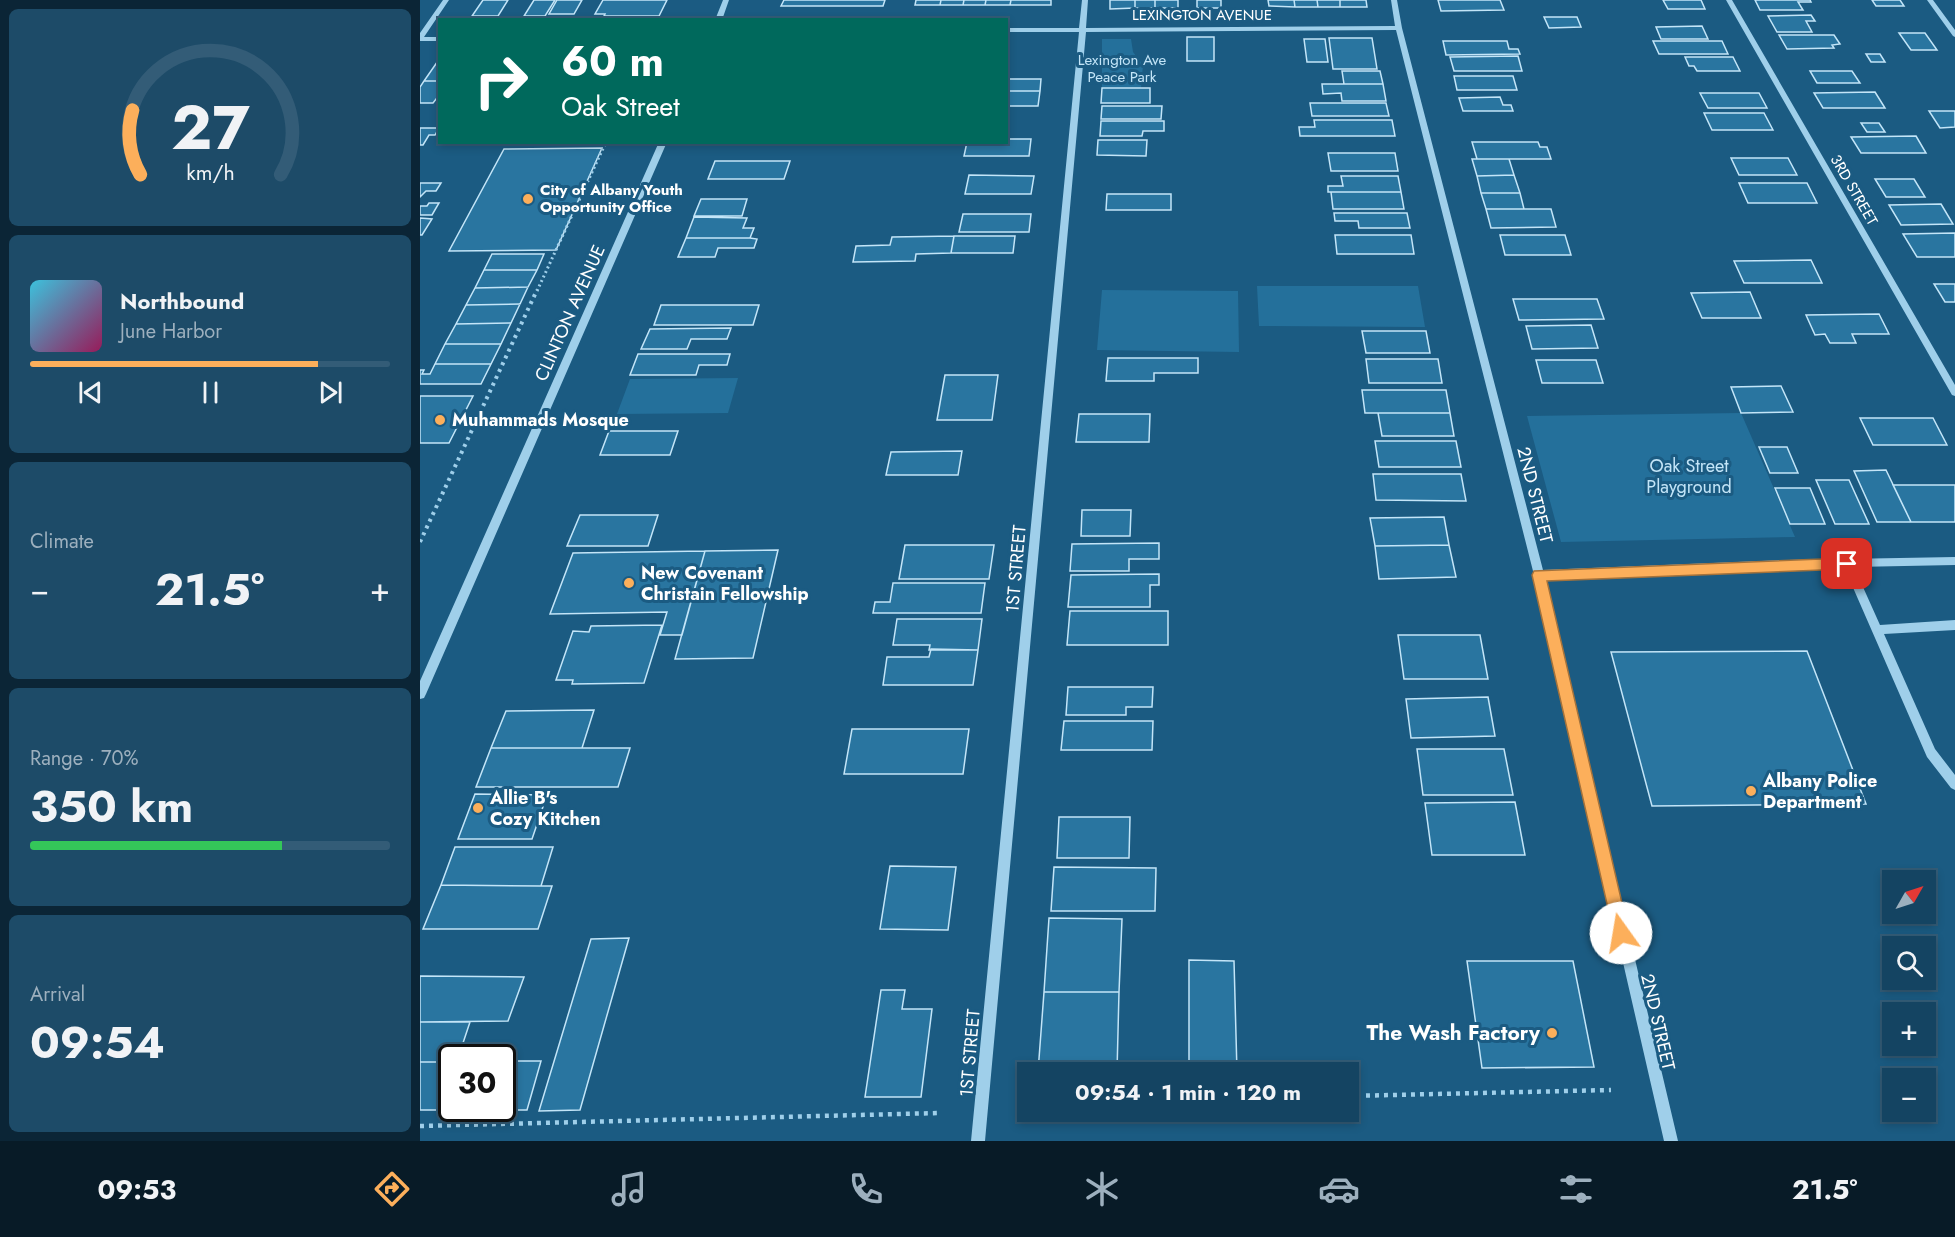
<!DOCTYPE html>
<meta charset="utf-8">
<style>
:root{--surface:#144462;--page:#1d4b68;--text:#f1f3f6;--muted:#9db0be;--line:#335c77;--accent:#fcaf5b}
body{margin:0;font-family:Jost,sans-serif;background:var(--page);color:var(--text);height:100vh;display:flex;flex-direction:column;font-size:22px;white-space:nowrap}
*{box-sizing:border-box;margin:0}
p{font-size:20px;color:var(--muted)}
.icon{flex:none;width:33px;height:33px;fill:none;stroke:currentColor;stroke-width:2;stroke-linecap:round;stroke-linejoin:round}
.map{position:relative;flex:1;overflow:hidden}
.sheet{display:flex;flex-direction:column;gap:9px;padding:9px;background:#0b2536;width:420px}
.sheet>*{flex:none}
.top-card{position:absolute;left:18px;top:18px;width:570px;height:126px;border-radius:0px;box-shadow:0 3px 9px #0003,0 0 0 2px var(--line);background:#00695c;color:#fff;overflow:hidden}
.needle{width:39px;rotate:51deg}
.buttons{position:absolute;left:1462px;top:870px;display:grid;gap:12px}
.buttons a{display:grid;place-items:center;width:54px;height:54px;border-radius:0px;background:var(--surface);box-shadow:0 3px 9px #0003,0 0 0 2px var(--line);font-size:30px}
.speed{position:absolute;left:18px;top:1044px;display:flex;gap:12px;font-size:30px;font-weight:700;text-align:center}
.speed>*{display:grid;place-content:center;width:78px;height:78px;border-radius:50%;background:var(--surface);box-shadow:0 3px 9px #0003,0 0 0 2px var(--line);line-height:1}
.speed .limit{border:3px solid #111;border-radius:9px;background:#fff;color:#111}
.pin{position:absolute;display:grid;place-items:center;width:51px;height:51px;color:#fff;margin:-26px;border-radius:12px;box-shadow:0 3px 9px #0006}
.me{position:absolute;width:66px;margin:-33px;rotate:347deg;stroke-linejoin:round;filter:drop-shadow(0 0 4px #0008)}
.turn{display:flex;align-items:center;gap:21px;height:126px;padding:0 24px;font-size:27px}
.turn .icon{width:78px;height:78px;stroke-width:2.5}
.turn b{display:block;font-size:42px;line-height:51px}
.big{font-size:45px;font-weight:700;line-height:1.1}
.sheet .card{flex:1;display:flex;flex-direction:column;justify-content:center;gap:9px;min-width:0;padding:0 21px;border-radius:9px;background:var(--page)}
.sheet .dial{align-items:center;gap:0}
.dial svg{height:156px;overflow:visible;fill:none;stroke:var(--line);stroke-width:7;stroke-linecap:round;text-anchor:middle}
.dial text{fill:var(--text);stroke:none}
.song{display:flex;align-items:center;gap:18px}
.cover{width:72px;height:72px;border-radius:9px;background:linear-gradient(135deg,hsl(190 70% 55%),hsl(330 70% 35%))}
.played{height:6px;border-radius:3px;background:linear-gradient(90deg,var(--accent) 80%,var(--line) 80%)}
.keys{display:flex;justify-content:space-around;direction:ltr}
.heat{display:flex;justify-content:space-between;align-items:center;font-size:33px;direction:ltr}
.charge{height:9px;border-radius:4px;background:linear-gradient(90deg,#34c759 70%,var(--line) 0)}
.trip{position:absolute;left:597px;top:1062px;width:342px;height:60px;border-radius:0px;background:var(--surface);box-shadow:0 3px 9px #0003,0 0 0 2px var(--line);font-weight:700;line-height:60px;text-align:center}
.tabs{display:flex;height:96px;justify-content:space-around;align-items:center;background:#081b27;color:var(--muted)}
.tabs .icon{width:42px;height:42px}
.tabs .on{color:var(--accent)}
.tabs b{font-size:27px;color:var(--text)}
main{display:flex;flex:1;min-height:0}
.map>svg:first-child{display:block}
.green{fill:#24709b}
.building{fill:#2975a0;stroke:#c3e5f8;stroke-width:1.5}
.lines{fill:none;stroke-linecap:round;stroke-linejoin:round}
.path-far2{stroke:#9fcfea;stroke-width:3;stroke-dasharray:2 3;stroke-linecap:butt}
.path-far1{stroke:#9fcfea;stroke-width:4;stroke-dasharray:3 4.5;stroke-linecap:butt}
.path{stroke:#9fcfea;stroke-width:4.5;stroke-dasharray:4 5;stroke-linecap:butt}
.minor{fill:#9fcfea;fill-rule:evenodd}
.route{fill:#fcaf5b;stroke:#a4723b;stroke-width:1.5}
.poi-dot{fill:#fcaf5b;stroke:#1b5b82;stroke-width:2}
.labels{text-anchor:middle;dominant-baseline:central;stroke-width:6;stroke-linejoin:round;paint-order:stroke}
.far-street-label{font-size:15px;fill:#fff;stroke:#1b5b82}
.far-park-label{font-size:15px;fill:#c3e5f8;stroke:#1b5b82}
.far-poi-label{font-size:15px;font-weight:bold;fill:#fff;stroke:#1b5b82;text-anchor:start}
.street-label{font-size:18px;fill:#fff;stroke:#1b5b82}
.poi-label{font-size:18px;font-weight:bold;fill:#fff;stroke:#1b5b82;text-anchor:start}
.park-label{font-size:18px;fill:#c3e5f8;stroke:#1b5b82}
.near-poi-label{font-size:21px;font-weight:bold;fill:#fff;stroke:#1b5b82;text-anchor:end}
</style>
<main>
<section class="sheet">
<div class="card dial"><svg viewBox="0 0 100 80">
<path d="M14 69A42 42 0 1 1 86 69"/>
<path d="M14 69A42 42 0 0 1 10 36" stroke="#fcaf5b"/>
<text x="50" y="56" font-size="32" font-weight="700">27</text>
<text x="50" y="72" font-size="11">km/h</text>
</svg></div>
<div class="card">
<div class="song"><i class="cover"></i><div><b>Northbound</b><p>June Harbor</p></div></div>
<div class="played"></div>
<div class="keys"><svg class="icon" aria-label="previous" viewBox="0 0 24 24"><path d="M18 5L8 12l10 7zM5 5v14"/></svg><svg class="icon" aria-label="pause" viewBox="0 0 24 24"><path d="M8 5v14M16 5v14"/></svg><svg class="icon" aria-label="next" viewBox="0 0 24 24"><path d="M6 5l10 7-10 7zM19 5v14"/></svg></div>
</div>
<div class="card"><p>Climate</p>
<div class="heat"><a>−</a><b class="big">21.5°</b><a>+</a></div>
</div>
<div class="card"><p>Range · 70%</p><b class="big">350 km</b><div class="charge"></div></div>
<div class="card"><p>Arrival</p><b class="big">09:54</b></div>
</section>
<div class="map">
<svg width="1535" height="1141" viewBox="0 0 1535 1141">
<rect width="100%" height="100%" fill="#1b5b82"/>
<path class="green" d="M682 39H711L713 52 723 65 721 88H682Z
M837 286H998L1005 327 839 326Z
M682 290 818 291 819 352 677 350Z
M318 378 308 413 197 414 210 379Z
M1321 413 1375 537 1141 542 1107 416Z"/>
<path class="building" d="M63 0H88L78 16H52Z
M114 0H135L125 16H104Z
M137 0H162L154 14H129Z
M183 0H247L239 16H184L185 14H175Z
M364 0H465L463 6H361Z
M496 0H521L520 5H495Z
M521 0H544L543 5H520Z
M544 0H566L565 5H543Z
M566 0H591L590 5H565Z
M591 0H631V5H590Z
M690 0H715V8L690 9Z
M715 0H735V8H715Z
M735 0H758V8H735Z
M777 0H801V8H777Z
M848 0H874L875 7 849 6Z
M874 0H897L898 7H875Z
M897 0H920V7H898Z
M920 0H946L947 7H920Z
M1018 0H1080L1084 10 1021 11Z
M1243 0H1281L1285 9H1248Z
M1335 0H1390L1391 2H1378L1383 10H1340Z
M1452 0H1480L1484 6H1456Z
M1391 15 1395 21H1386L1392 32H1357L1348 16Z
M1124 17H1157L1161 27 1129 28Z
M1282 26 1288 39H1241L1236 27Z
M1479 33H1505L1517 50H1491Z
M1359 35H1414L1420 44 1412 45 1414 48 1367 49Z
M767 37H794V61H767Z
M909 38H952L957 69H913Z
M884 39H905L908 62H887Z
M1023 41H1087L1089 49H1098L1100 54 1026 55Z
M1233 41H1302L1308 54H1239Z
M1446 54H1460L1465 62H1451Z
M1098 56 1102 71H1034L1030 57Z
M1265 57H1313L1320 71H1277L1274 66H1269Z
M20 58V81H4Z
M922 71H960L963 84H924Z
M1390 71H1432L1440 83H1397Z
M1034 76H1093L1097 90H1037Z
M586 79H621L620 91H586Z
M4 81H20V94L13 103H0V87Z
M902 84H963L966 101H922L921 93 903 94Z
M682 88H730V103H681Z
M586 91H620L618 106H586Z
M1455 92 1465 108H1403L1394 93Z
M1280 93H1339L1347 108H1288Z
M1080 97 1083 105H1091L1093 111H1043L1039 98Z
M890 103H966L969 116H892Z
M682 106H742L741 119H681Z
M1509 111H1535V127L1520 128Z
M1284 113H1344L1353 130H1292Z
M894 120H972L975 136H880L879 127H895Z
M681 121H744V131H723L722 136H680Z
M1441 123H1459L1465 132H1447Z
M0 128H19L15 135H9L3 145H0Z
M1496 136 1506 153H1441L1431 137Z
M586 139H611L609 156H544L547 142H586Z
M678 140H727L726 156 677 155Z
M1052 142H1118L1120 147H1127L1131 159H1057Z
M182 148 136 250 29 251 84 149Z
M908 153H975L978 171H911Z
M1311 158H1368L1377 175H1319Z
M1052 159H1089L1094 175 1057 176Z
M295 161H370L364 179H288Z
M549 175 614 176 611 194H545Z
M1094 175 1100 193H1061L1057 176Z
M921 176H978L981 192H908V186H923Z
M1455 179H1494L1505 197H1466Z
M0 183H21L16 191H6L0 197Z
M1319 183H1387L1397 203H1328Z
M911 192H981L984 209H913Z
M1061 193H1100L1104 209H1066Z
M687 194H751V210H686Z
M281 199H327L322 216H274Z
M9 203H19L12 215H0V206H7Z
M1521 204 1533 224 1481 225 1469 205Z
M1066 209H1131L1136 227 1071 228Z
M914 213H987L990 228H939L938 221H915Z
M543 214H611L609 232H539Z
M274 217 327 218 323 228H334L330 238H266Z
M0 218 12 219 2 235H0Z
M1535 233V257H1497L1483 234Z
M915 235H991L994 254H917Z
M1080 235H1145L1151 255H1085Z
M534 236H595L593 253H531Z
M534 236 531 253 496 254 495 261 433 262 436 246 470 245 472 237Z
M266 238H330L337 239 334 248H298L295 257H258Z
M72 254H124L117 270H64Z
M1391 260 1402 283H1324L1314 261Z
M64 270H117L108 287 55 288Z
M1514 284H1535V302H1525Z
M108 287 100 304 46 305 55 288Z
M1330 292 1341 318H1282L1271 293Z
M1093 299H1177L1184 319 1099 320Z
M100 304 91 323 36 324 46 305Z
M241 305H339L333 325H234Z
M1459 314 1469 334H1432L1436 343H1410L1405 334 1395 335 1386 315Z
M91 323 81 344H25L36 324Z
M1171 325 1178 348 1112 349 1106 326Z
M311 328 307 339H271L267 349H221L230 329Z
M942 331H1006L1010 353H946Z
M25 344H81L71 364H15Z
M218 354H310L307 365H279L276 375H210Z
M688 358H778V373H734V381H686Z
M946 359H1018L1022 383H949Z
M1116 360H1176L1183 383H1122Z
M15 364H71L61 384H0V370H4L2 374H10Z
M525 375H578L572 420H517Z
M1361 386 1373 412 1321 413 1311 387Z
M942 390H1026L1030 413H945Z
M0 396H53L29 443H0Z
M958 413H1030L1034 436H962Z
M659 414H730L729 442H656Z
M1440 418H1513L1527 445H1453Z
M189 431H258L250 455H180Z
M955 441H1036L1041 467H959Z
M1339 447H1367L1378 473H1350Z
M542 451 538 475H466L471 452Z
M1466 470 1491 522H1457L1434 471Z
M953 474H1041L1046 501 956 500Z
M1396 480H1429L1449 524H1415Z
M1473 485H1535V522H1491Z
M1355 488H1390L1405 524H1370Z
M662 510H711L710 536H661Z
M160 515H238L228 546H147Z
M1024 517 1029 545 955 546 950 518Z
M739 543V559H709V571H650L652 544Z
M485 545H574L569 579H479Z
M1029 545 1036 577 959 579 955 546Z
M358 550 333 658 255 659 285 551Z
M285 551 262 635H240L247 612 130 614 153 553Z
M739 574V585H730V607H648L651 575Z
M473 583H565L561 613H453L455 602H470Z
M650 611H748V645H647Z
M477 619H562L558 650H509L510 645H473Z
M242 625 224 683 152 684 153 680H136L153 631 169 632 171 626Z
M978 635H1060L1068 679H984Z
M511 649 558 650 553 685H463L467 657H509Z
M1387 651 1446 804 1232 806 1191 652Z
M648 687H733L732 707H706V715H646Z
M1068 697 1075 736 991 738 986 699Z
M174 710 162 748H71L86 711Z
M644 721H733L732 750H641Z
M432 729H549L543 774H424Z
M71 748H210L198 787H56Z
M997 749H1084L1093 795H1003Z
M55 794 127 795 112 839H38Z
M1095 802 1105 855H1012L1005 803Z
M639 817H710L709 858H637Z
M35 847H133L121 886 21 885Z
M470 866 536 867 528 930 460 929Z
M634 867 736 868 735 911H631Z
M21 885 121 886H132L118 929H3Z
M629 918 702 919 699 992H624Z
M209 938 160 1110 119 1111 171 939Z
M769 960 814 961 817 1072H769Z
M1047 961H1153L1174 1067 1062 1068Z
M0 976 104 977 88 1021 0 1022Z
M461 990H485L482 1009H512L501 1097H445Z
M624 992H699L697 1072H618Z
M0 1022H50L38 1058H32V1062H0Z
M82 1061H121L107 1110H30L32 1105V1108H82Z
M0 1062H32L30 1110H0Z"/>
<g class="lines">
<path class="path-far2" d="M117 291 186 142"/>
<path class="path-far1" d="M0 542 117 290"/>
<path class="path" d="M928 1096 1191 1090
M0 1126 519 1113"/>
<path class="minor" d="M23 0H29L4 37H20V41H0V33Z
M303 0H309L302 20H295Z
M662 0H668L666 28 975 26 971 0H977L982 28 1123 570 1368 560 1535 557V565L1434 567 1460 625 1535 620V630L1464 634 1515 749 1535 775V790L1531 788 1507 757 1424 567 1125 579 1258 1141H1244L1114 575 976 30 666 32 565 1141H551L659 32H586V28H659Z
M1306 0H1312L1535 385V396L1532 395Z
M1507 0H1513L1535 30V37L1533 36Z
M239 142H247L6 694 4 698 0 699V681Z"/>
</g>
<path class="route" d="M1427 558 1434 564 1427 569 1127 581 1209 933 1207 939 1201 942 1195 939 1112 575 1114 571Z"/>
<g class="poi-dot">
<circle cx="108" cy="199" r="6"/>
<circle cx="20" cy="420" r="6"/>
<circle cx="209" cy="583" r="6"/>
<circle cx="1331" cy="791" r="6"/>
<circle cx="58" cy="808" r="6"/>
<circle cx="1132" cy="1033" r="6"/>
</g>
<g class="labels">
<g class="far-street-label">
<text x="782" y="15">LEXINGTON AVENUE</text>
<text transform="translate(1434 190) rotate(60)">3RD STREET</text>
</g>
<g class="far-park-label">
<text x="702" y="60">Lexington Ave<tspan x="702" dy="17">Peace Park</tspan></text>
</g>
<g class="far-poi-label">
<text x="120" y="190">City of Albany Youth<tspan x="120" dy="17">Opportunity Office</tspan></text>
</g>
<g class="street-label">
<text transform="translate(150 313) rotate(-66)">CLINTON AVENUE</text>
<text transform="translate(1115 495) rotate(76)">2ND STREET</text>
<text transform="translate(596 569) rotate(-85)">1ST STREET</text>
<text transform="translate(1238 1022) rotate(77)">2ND STREET</text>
<text transform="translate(550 1053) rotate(-85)">1ST STREET</text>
</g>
<g class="poi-label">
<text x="32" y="420">Muhammads Mosque</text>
<text x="221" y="573">New Covenant<tspan x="221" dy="21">Christain Fellowship</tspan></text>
<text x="1343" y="781">Albany Police<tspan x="1343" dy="21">Department</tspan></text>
<text x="70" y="798">Allie B's<tspan x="70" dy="21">Cozy Kitchen</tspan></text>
</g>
<g class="park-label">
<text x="1269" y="466">Oak Street<tspan x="1269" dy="21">Playground</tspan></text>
</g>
<g class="near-poi-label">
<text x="1120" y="1033">The Wash Factory</text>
</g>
</g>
</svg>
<div class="buttons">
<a><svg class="needle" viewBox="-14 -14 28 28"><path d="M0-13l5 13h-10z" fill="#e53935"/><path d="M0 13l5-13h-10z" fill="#9db0be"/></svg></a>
<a><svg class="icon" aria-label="search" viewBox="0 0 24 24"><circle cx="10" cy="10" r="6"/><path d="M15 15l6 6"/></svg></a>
<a>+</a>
<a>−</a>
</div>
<div class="speed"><div class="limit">30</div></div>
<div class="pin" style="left:1427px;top:564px;background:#d93025"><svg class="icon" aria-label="arrive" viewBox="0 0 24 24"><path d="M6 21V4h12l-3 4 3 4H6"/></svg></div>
<svg class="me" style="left:1201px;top:933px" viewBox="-20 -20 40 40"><circle r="19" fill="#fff"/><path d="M0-13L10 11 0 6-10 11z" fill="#fcaf5b"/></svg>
<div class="trip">09:54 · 1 min · 120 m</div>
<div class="top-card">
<div class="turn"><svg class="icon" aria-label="right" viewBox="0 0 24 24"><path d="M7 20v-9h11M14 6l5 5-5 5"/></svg><div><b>60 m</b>Oak Street</div></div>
</div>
</div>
</main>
<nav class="tabs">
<b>09:53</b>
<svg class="icon on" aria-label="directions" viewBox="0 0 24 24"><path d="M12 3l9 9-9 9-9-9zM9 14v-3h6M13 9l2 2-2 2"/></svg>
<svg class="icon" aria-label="music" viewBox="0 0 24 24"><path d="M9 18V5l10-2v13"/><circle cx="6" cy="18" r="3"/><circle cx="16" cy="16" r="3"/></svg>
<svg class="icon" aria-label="phone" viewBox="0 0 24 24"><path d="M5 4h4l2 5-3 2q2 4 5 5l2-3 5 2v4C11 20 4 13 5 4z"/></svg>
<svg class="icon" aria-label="climate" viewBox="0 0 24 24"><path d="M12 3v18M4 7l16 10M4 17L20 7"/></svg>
<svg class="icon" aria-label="car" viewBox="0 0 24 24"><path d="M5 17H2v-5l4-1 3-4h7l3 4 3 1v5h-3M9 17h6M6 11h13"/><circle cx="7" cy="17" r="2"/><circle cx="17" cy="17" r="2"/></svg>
<svg class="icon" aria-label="filters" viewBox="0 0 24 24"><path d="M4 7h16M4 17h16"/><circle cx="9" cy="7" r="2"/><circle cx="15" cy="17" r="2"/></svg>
<b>21.5°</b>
</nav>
